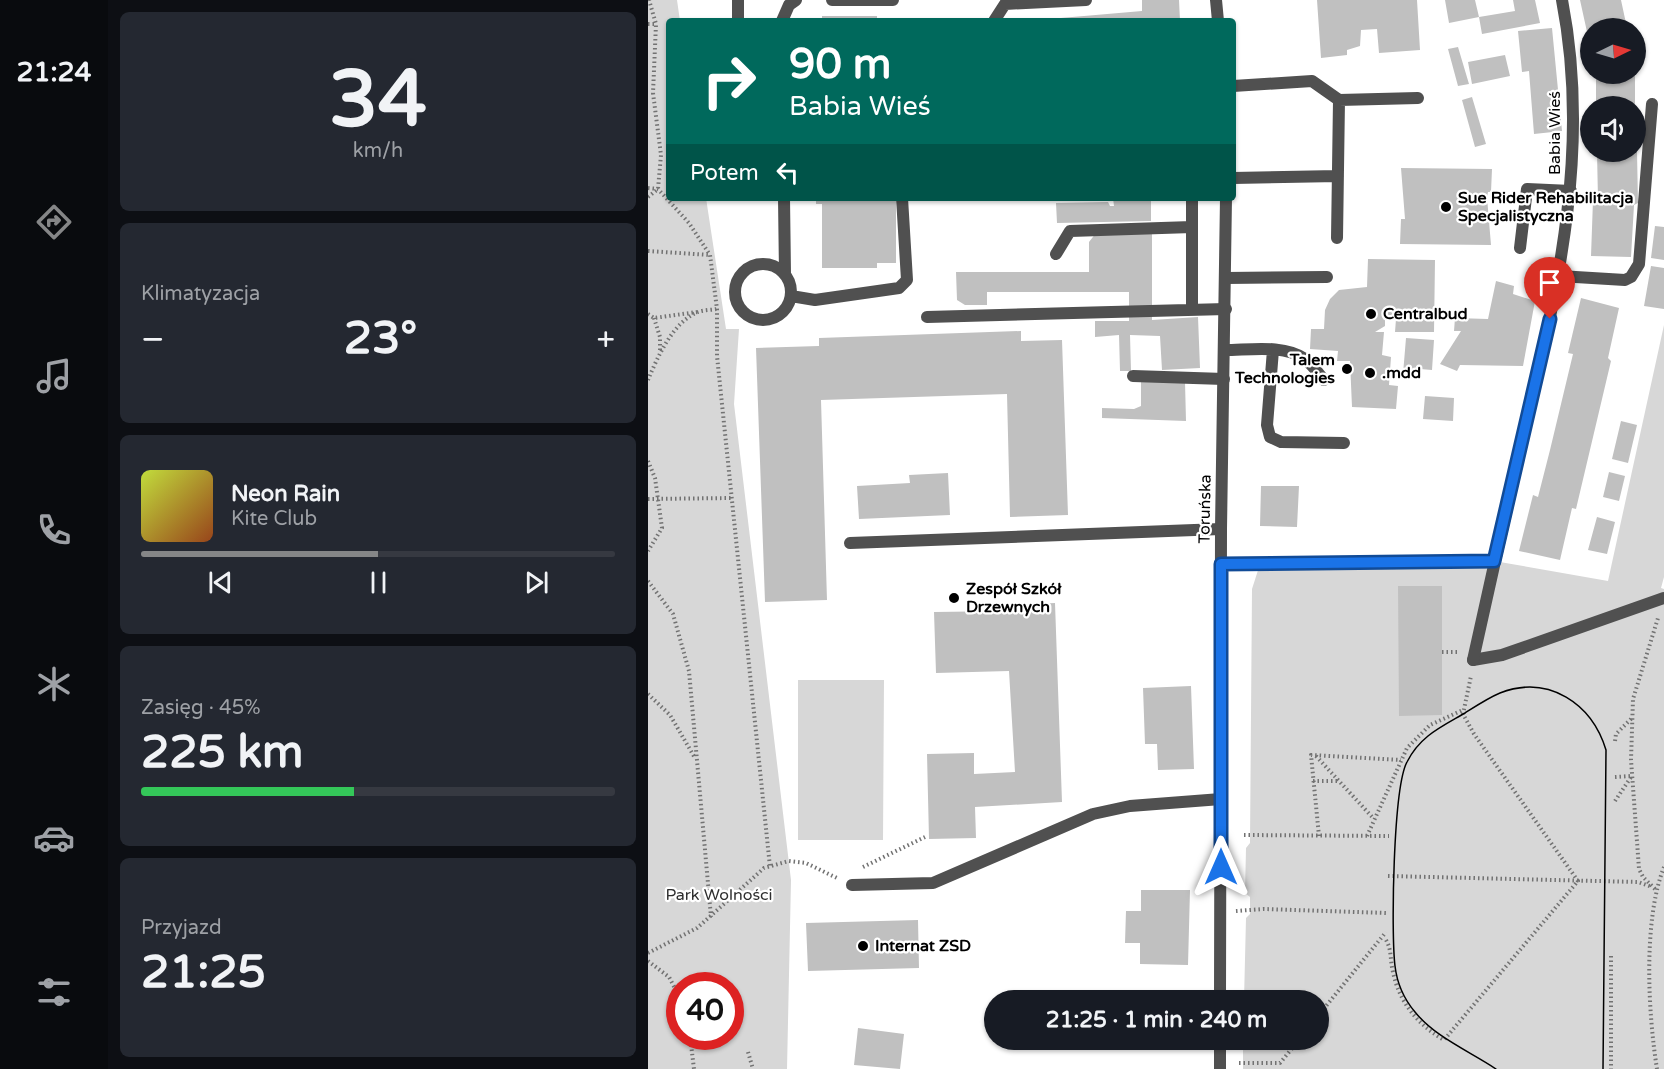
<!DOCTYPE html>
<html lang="pl">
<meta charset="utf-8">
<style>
:root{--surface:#171b24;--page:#242831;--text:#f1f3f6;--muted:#9ea1a6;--line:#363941;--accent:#858687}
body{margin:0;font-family:"Varela Round",sans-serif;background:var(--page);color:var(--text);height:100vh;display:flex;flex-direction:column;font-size:22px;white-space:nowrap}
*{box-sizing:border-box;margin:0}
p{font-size:20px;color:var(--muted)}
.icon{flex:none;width:33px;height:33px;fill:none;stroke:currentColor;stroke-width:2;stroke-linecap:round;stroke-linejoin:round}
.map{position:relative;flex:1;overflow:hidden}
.panel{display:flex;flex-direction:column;gap:12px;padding:12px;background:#0d0f14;width:540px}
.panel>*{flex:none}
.top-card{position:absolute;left:18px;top:18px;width:570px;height:183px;border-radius:6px;box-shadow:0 2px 4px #0004;background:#00695c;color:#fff;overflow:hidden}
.needle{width:39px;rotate:85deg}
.tools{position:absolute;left:932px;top:18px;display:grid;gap:12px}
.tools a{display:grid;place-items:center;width:66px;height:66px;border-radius:50%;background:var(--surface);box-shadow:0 2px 4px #0004;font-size:30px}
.speed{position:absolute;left:18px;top:972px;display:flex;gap:12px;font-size:30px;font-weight:700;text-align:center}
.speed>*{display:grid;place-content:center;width:78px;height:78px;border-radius:50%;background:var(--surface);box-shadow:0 2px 4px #0004;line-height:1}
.speed .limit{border:9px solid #d22;background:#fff;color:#111}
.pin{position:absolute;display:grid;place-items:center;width:51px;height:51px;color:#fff;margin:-62px -26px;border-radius:50% 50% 50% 0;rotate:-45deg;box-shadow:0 0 6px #0007}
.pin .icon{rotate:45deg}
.me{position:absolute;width:66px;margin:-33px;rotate:0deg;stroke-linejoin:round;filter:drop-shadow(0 0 4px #0008)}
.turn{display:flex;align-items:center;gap:21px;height:126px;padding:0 24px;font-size:27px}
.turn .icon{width:78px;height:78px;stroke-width:2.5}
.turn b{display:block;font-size:42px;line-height:51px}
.then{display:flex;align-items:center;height:57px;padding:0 24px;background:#0003;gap:12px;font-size:22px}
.big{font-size:45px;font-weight:700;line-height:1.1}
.panel .tile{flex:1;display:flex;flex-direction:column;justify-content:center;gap:9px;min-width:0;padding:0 21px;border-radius:9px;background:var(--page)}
.panel .dial{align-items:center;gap:0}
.dial b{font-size:78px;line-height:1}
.song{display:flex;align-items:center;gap:18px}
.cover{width:72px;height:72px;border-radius:9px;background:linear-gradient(135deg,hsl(70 70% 55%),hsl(20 70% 35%))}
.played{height:6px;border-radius:3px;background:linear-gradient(90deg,var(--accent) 50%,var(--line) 50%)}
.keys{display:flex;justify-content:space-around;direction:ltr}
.heat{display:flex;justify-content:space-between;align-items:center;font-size:33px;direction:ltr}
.charge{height:9px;border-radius:4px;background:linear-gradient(90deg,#34c759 45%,var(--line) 0)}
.trip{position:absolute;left:336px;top:990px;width:345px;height:60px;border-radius:30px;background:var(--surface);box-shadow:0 2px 4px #0004;font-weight:700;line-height:60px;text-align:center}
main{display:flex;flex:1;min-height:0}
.dock{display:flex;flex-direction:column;width:108px;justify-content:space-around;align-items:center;background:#090b0e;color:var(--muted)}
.dock .icon{width:42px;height:42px}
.dock .selected{color:var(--accent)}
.dock b{font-size:27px;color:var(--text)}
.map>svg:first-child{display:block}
.green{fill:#d7d7d7;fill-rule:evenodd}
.building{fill:#c0c0c0}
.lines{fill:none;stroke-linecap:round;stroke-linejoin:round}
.path{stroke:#727272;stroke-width:4;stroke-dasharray:1.5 3;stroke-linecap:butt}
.service{stroke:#505050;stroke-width:12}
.minor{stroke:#505050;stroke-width:12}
.tertiary{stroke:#505050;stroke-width:12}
.tram{stroke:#000;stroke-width:1.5}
.route-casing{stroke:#114b97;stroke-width:15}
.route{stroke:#1a73e8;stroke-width:10}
.poi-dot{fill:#000;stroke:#fff;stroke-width:2}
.labels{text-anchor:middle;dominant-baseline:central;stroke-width:4.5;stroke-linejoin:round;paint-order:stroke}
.street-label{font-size:16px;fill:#000;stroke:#fff}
.poi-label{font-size:16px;font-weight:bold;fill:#000;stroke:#fff;text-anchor:start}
.park-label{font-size:16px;fill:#2e2e2e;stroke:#fff}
</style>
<main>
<nav class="dock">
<b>21:24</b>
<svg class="icon selected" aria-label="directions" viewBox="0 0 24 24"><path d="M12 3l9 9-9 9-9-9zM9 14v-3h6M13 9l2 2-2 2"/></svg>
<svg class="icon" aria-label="music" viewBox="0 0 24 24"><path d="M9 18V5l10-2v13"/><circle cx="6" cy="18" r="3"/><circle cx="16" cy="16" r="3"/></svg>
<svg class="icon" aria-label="phone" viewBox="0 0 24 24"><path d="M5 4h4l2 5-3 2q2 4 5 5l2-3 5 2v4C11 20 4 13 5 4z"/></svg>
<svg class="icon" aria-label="climate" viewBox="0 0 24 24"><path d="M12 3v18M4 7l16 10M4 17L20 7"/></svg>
<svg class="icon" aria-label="car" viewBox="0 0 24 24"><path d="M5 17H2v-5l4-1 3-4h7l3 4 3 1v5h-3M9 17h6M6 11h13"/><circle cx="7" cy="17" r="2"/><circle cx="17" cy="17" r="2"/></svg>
<svg class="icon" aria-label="filters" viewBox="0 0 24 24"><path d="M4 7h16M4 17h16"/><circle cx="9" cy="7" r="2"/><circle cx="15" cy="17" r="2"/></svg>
</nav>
<section class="panel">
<div class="tile dial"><b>34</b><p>km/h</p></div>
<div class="tile"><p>Klimatyzacja</p>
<div class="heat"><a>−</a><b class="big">23°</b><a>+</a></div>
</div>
<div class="tile">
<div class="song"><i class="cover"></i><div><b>Neon Rain</b><p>Kite Club</p></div></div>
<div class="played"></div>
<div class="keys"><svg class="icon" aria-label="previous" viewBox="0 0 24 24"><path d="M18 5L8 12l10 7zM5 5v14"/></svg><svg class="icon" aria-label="pause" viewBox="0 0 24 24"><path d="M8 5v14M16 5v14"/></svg><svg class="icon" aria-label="next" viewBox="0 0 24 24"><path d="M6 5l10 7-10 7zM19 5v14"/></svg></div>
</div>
<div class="tile"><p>Zasięg · 45%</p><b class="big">225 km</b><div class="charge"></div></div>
<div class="tile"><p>Przyjazd</p><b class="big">21:25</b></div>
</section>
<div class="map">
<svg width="1016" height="1069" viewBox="0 0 1016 1069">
<rect width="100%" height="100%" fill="#fff"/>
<path class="green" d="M0 0H29L32 21H21V198H58L78 329H91L86 404 143 880 139 1069H0ZM32 986H82V1036H32Z
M1016 325V577L1013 588 1016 589V1069H595V1040H670V1000H596L598 918 602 914V897L597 893 598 848 602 843 604 589 612 564 846 561 960 581Z
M150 680H236L235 840H150Z"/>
<path class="building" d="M494 0H531L532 21H378L494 11Z
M669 0H769L772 50 731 53 729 29 713 30 712 46 699 50V55L673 58Z
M797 0H827L831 17 801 23Z
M865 0H887L892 23 834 34 831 17 867 11Z
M932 0H973L979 28H942L941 41Z
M174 16H229V21H174Z
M904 28 914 131 886 134 881 71 874 72 870 31Z
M810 47 821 84 810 86 800 49Z
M857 55 862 76 824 84 820 62Z
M948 74H987V106H948Z
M824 97 838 144 827 147 814 100Z
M949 152H989L990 203 986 205 983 257 943 256 945 200H950Z
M753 168 844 169 843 192H840L839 197 843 245 752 244 753 219H757Z
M168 198H248V263H229V268H174V204H168Z
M465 198H503V221L409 223 408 203 460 202 462 206H466Z
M1007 226 1016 227V260L1003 258Z
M448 233H504V320L550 317 552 368 514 370 512 336 482 335 483 371H472L471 335 447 337V321H481V292H339V305H317L309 300 308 272H441V242Z
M720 259 787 260 786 332H747L748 319H737V326L727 332H736L734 355 743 357 741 385 750 386 748 409 704 407 702 361H689L690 351 662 349 663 329H676L677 310 682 299 691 290 719 287Z
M1003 266 1016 268V309L996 306Z
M848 281 866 286 865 294 887 301 875 366 812 365 809 371 792 364 813 331H806L807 318 840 319Z
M933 298 971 308 960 358 963 361 928 509 924 508 912 560 871 551 885 495 890 497 902 450 925 354 920 353Z
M373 331V341L414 340 420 515 362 517 359 394 173 400 179 600 117 602 108 348 171 346V338Z
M758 338 786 340 784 370 772 369 770 376 755 374Z
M493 382H537L538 421 454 418V408L486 409 493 406Z
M777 396 806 398 805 421 775 419Z
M973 421 989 425 980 463 964 459Z
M961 472 977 476 971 501 955 497Z
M300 473 302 515 211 519 209 486 262 483 261 475Z
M613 486H651L649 527 612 526Z
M949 517 967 522 959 554 940 550Z
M750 586H794V715L751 716Z
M407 603 414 802 327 807 328 838 281 839 279 754 326 753V774L367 772 361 671 288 673 286 612 360 611 363 610V605Z
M543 686 546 769 510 770 509 744H497L495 688Z
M493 890H542L540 965 492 964V943H477L478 911H493Z
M270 920 271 968 160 971 158 923Z
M210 1028 256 1034 252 1069 206 1065Z"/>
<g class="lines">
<path class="path" d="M0 24H8
M0 188 10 189 41 223 62 255 69 309V356L122 867
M0 197 10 189 13 155 5 93 8 24 1 0
M0 251 62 255
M0 314 6 318 49 312
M6 318 12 337V352
M0 380C10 356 25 322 50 312 55 310 63 310 69 309
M0 461 7 478 14 528 0 551
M0 499 84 498
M0 581 25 614 41 671 63 917
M794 652H812
M0 694 22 715 47 758
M967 741 968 734 984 718
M668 756 726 819
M967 777 983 776
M665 781H691
M967 801 983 777
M596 835 741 836
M671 836 663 755 753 760
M719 836 759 748 782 725 815 710
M215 867 277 837
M740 876 990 882 1004 887
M1007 889 995 877 991 869 983 760 985 699 1010 618
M588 911 616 909 739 913
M738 940C744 950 742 961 745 972 751 1002 770 1025 796 1040L930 881 826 734 815 714 823 676
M0 953 49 928 116 868 141 861 158 863 191 879
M963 956V1069
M0 961 21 977 32 998
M670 1016 738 932
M42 1036 46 1069
M100 1052 105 1069
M591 1063H632L651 1040
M1009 1069C1000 1013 995 920 1016 867"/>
<path class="service" d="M90 0V21
M184 0H245
M134 21 141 5 148 0
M346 21 357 4 438 0
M585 86 664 81 691 100 770 98
M585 178 690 176
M136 198 137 274
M689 238 691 100
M872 248 879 189 923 191
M408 254 422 231 544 227
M87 292a28 28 0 1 1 56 0a28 28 0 1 1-56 0Z
M911 276 977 280 983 277 991 264 1004 104
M578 278 679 277
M143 296 167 300 251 288 259 280 254 198
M544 310V198
M279 317 578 309
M577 350C601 350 636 344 657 359 664 364 670 373 676 380
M625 350 619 425 622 437 633 442 696 443
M485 376 576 379
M202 543 573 529
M825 660 854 655 1016 598
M204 885 285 883 445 814 482 806 573 799"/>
<path class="minor" d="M573 564 846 561
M825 660C842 583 859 507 877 430 910 286 943 148 914 0"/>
<path class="tertiary" d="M568 0 570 21
M572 1000 573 529 578 198
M572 1069V1040"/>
<path class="tram" d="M848 1069C821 1051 787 1037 767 1012 756 999 749 983 747 966 743 934 745 788 759 762 772 736 793 727 817 713 828 706 840 698 852 693 901 674 944 704 958 750L955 1069"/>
</g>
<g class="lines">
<defs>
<path id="route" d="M573 867V564L846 561 902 319"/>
</defs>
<use href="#route" class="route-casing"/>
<use href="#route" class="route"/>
</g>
<g class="poi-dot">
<circle cx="798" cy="207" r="6"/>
<circle cx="723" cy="314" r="6"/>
<circle cx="699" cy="369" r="6"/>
<circle cx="722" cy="373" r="6"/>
<circle cx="306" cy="598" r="6"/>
<circle cx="215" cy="946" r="6"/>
</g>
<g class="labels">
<g class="street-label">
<text transform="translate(907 133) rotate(-90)">Babia Wieś</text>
<text transform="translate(557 509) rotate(-89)">Toruńska</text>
</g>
<g class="poi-label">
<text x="810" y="198">Sue Rider Rehabilitacja<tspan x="810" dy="18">Specjalistyczna</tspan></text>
<text x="735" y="314">Centralbud</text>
<text x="687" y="360" text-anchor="end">Talem<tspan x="687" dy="18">Technologies</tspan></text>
<text x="734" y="373">.mdd</text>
<text x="318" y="589">Zespół Szkół<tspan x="318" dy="18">Drzewnych</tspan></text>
<text x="227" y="946">Internat ZSD</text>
</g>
<g class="park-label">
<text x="71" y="895">Park Wolności</text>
</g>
</g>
</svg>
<div class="tools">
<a><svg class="needle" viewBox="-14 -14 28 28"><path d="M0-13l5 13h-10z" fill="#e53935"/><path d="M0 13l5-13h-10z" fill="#9ea1a6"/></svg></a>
<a><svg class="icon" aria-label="sound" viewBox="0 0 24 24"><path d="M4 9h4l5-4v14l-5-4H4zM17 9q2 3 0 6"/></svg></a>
</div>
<div class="speed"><div class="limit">40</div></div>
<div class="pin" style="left:902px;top:319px;background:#d93025"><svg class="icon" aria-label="arrive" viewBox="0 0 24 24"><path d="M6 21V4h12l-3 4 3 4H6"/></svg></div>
<svg class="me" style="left:573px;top:867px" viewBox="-20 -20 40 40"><path d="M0-17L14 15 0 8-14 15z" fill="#1a73e8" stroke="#fff" stroke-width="4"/></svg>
<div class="trip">21:25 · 1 min · 240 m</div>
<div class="top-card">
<div class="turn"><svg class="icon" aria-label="right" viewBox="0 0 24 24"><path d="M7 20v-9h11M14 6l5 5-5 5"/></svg><div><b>90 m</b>Babia Wieś</div></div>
<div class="then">Potem<svg class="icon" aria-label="left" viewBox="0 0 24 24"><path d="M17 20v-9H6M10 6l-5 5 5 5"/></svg></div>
</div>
</div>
</main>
